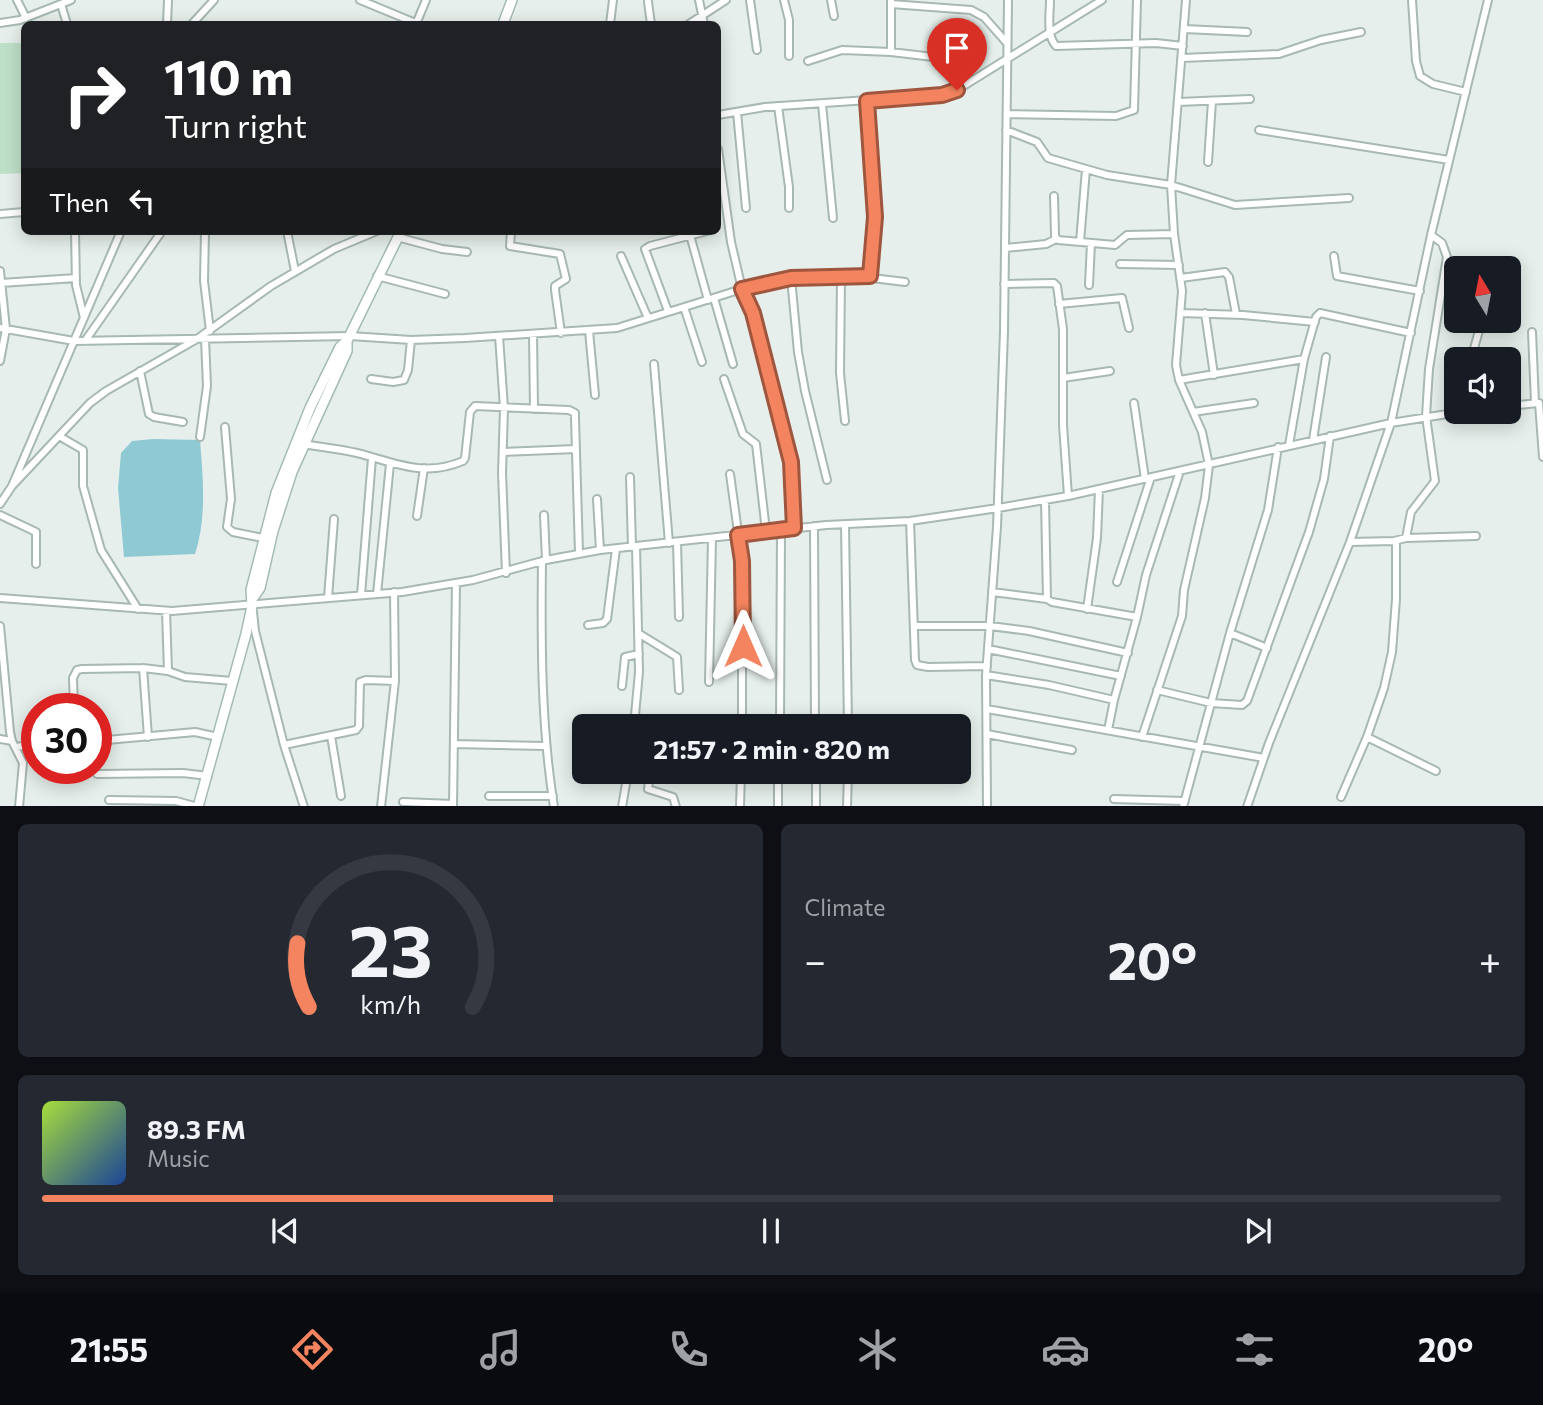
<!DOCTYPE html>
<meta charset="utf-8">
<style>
:root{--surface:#171b24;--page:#242831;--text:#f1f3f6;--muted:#9ea1a6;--line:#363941;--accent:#f4845f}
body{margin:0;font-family:Commissioner,sans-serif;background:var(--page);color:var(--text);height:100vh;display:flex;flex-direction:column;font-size:26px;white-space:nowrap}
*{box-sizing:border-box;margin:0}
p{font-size:23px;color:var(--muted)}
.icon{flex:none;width:38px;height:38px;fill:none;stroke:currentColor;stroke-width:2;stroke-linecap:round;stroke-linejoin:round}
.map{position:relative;height:806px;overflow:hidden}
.side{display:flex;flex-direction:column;gap:18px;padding:18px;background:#0d0f14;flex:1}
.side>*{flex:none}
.banner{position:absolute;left:21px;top:21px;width:700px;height:214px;border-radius:10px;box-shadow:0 4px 18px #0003;background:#202124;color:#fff;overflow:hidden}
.needle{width:46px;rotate:350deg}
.controls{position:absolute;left:1444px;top:256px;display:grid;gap:14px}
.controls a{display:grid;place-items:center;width:77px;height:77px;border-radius:10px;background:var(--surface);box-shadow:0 4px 18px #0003;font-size:35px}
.speed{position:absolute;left:21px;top:693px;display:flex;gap:14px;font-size:35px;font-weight:700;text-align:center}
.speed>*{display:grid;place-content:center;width:91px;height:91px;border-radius:50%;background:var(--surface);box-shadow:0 4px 18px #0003;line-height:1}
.speed .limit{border:10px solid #d22;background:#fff;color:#111}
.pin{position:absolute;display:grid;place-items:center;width:60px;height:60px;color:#fff;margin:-72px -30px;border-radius:50% 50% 50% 0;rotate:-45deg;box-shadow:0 0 7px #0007}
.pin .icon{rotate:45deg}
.me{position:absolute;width:77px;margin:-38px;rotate:0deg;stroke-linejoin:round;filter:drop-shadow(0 0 5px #0008)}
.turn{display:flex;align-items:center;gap:24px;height:147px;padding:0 28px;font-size:32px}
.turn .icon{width:91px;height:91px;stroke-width:2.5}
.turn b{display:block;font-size:49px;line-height:60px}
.then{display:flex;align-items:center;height:66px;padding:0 28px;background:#0003;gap:14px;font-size:26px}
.big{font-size:52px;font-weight:700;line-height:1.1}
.side .card{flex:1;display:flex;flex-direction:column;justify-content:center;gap:10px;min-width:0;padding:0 24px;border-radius:10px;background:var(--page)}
.side .dial{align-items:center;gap:0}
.dial svg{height:182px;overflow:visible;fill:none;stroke:var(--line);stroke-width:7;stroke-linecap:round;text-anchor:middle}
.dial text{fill:var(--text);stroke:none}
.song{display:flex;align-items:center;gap:21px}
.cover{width:84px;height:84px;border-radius:10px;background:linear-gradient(135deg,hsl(80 70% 55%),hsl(220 70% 35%))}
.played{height:7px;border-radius:4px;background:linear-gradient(90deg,var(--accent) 35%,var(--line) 35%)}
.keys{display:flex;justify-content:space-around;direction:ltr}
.heat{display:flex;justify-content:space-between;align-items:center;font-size:38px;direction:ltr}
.side .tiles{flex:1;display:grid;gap:18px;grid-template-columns:1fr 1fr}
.card:last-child{grid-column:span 2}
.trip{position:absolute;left:572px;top:714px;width:399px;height:70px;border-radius:10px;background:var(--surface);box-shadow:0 4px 18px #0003;font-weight:700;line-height:70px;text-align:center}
.menu{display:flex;height:112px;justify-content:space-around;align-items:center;background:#090b0e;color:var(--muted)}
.menu .icon{width:49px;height:49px}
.menu .current{color:var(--accent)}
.menu b{font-size:32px;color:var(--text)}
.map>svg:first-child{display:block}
.green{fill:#bfe0c8}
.water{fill:#8ec9d4}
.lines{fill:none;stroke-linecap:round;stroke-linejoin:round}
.street-casing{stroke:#a8b8b2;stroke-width:10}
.secondary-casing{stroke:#a4bbb3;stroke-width:12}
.street{stroke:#fff;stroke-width:6}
.secondary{stroke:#fff;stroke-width:9}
.route-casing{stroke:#9f563e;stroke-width:18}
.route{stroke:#f4845f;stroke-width:12}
</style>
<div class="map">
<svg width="1543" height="807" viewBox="0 0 1543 807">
<rect width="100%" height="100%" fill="#e6efeb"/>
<path class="green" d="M0 43H24V173L0 174Z"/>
<path class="water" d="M153 439 200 440C203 478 207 517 195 554L124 557 118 488 121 453 132 441Z"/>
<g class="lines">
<defs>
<path id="street" d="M17 0 26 18
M360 0 418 24
M699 0 704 24
M750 0 757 50
M784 0 789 20V56
M831 0 834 16
M891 0V52L950 59 953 64 957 90
M1050 0C1050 14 1046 35 1056 46L1156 43 1183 46
M1412 0 1416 61 1420 76 1433 84 1466 92
M648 2 651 24
M61 4 67 24
M891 4 971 10 984 17 1006 42
M0 23 20 20 71 0
M167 24 168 0
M192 24 214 0
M416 24 426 0
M610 24 613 0
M689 24 726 0
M1185 29 1247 32
M1182 58 1279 54 1321 40 1361 32
M808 61 842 50 891 52
M867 101 875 217 870 276
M1178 102 1250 99
M822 104 833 218
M778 106 789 187V208
M737 112 746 208
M1007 114 1116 116 1134 110 1137 0
M718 115 765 107 942 95 957 90 1102 0
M1006 130 1037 142 1048 158 1107 175 1171 185 1235 205 1349 198
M1259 130 1449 160
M718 149 731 242 742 289 753 313 791 462 795 528
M1208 162 1212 101
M1054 196 1055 236 1058 240 1115 245 1127 235 1174 234
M0 214 24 212
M75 231 76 285 84 318
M205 231 204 281 210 331
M287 231 295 271
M511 231 510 246 560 254 566 279 555 286V290L561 333
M690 235 708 300
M397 237 442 249 467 252
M1080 242 1086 169
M1005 248 1046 244 1056 239
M621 256 648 318
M1334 256 1337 276 1420 291
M1120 264 1179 265
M0 271 6 329 0 361
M377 276 445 294
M841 276 840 373 845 421
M791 278 798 352 805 391 827 480
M1181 278 1225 272 1229 277 1236 314
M1 283 76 278
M1004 284 1054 283 1057 286 1063 329V425L1068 496
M1089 285 1091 243
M714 298 733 364
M1059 304 1122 298 1129 328
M684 307 702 362
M668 311 645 249 650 246 707 231
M1181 313 1243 315 1315 322
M1205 313 1214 375
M0 328 74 341 350 336 411 340 465 338 617 328 742 289 791 278 856 276 905 282
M589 331 595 395
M1532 332 1535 403
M533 334 534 409
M499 336 504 408 502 473 506 573
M85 341 162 231
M1471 359 1482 320
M654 364 669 543
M140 371 149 414 154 417 183 422
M1063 378 1110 371
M371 379 393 382 404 380 408 370 411 340
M724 379 743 434 756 444 766 531
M1179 380 1304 359
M1134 403 1145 479
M1539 403 1543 457
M1508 406 1538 403
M1193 412 1254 403
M225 427 231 499 227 527 233 532 263 538
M59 436 83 450V486L101 550 138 609
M200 437 207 386 205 339
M1313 440 1326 357
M303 444C321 447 339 449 357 453 394 462 423 478 463 461L465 458 470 412 475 406 569 410 575 413V418L579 553
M1289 445 1304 359 1316 317 1320 313 1411 333
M503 452 576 449
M730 474 742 561V726
M630 477 632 547
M12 486 90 403 106 391 197 339 271 286 334 249 377 231
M597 499 600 550
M1045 500 1047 599 1052 602 1137 617
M0 504 12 486 121 231
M0 515 36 532V564
M544 515 546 560
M417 516 424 468
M910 521 915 660 917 665 928 667 987 666
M845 524 848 726
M814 526 815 726
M1406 538 1411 512 1435 481 1426 416 1429 369 1447 257 1442 243 1431 235
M1394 541 1406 538 1476 536
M677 542 679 617
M542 561C541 644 541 725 554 807
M1117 582 1151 477
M992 592 1047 599
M377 594 390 464
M361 595 372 458
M0 598 172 611 402 592 473 580 546 560 600 550 826 525 910 521 998 508 1068 496 1391 423 1466 411
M328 598 334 519
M1087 609 1097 538 1099 489
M166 611 168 671
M253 612 255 631 284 745 304 807
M588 625 603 623 607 619 616 549
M0 626 10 732 12 741 23 763 19 807
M914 626H990L1029 631 1128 653
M638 633 677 657 679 690
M1230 633 1267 648
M988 649 1121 676
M143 668 148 737
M986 675 1049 685 1114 700
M709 682 712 538
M622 686 625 657 639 654
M1157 690 1211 703 1242 705 1247 701 1309 532 1324 479 1330 436
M74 709 73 678 77 670 82 669 143 668 168 671 185 677 232 681
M987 709 1264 758
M634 726 639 672 636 546
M780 726 781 530
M1108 730 1114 700 1137 617 1146 575 1180 471
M987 734 1072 750
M331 736 341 796
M1142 737 1182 616 1184 590 1205 498 1209 465 1202 432 1179 380 1176 365 1182 291 1174 234 1171 185 1186 0
M1367 737 1436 771
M0 739 12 741
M96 741 195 732 218 737
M454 744 545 746
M284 745 356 730 359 726 360 682 366 680 395 681
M16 747 37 744
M650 772 648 789 673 797 676 807
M778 772V807
M816 772V807
M97 774 183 773 208 776
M489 796H553
M1341 797 1367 737 1384 688 1392 652 1396 599V544L1394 541 1350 542
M1114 799 1184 801
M109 800 176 801 198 807
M403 802 453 804
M381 807 395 681 394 592
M453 807 456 583
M622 807 628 772
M740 807 741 772
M847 807 848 772
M987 807 986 675 997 527 1004 331 1008 0
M1183 807 1230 633 1268 510 1278 447
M1247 807 1269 743 1350 542 1391 423 1431 235 1488 0"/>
<path id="secondary" d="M503 24 512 0
M253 598 260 588 273 531 292 472 347 351V341L401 231
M198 807 246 634 252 606 251 590 276 493 310 408 340 347 347 341"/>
</defs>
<use href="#street" class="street-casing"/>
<use href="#secondary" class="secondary-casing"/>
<use href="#street" class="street"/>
<use href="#secondary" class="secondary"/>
</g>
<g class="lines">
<defs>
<path id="route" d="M743 646 742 561 738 535 794 528 791 462 753 313 742 289 791 278 870 276 875 217 867 101 942 95 957 90"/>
</defs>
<use href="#route" class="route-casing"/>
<use href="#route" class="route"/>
</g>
</svg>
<div class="controls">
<a><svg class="needle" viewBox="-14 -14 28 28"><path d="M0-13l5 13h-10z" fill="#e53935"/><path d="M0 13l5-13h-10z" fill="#9ea1a6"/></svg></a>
<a><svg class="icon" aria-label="sound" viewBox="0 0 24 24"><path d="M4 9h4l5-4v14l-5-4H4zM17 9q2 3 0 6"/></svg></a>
</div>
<div class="speed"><div class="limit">30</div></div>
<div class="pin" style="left:957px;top:90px;background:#d93025"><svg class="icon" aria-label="arrive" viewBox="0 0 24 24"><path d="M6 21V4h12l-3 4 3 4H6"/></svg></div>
<svg class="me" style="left:743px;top:646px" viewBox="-20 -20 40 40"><path d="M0-17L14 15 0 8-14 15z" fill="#f4845f" stroke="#fff" stroke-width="4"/></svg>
<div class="trip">21:57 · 2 min · 820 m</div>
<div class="banner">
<div class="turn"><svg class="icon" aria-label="right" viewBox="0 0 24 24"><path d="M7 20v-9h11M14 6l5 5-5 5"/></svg><div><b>110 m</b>Turn right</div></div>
<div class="then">Then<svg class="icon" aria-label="left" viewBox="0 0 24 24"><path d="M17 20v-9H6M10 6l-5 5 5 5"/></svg></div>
</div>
</div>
<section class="side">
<div class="tiles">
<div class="card dial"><svg viewBox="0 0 100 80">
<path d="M14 69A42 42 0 1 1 86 69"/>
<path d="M14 69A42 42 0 0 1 9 41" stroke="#f4845f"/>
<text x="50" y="56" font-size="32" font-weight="700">23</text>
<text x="50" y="72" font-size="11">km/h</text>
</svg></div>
<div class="card"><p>Climate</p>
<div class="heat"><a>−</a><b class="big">20°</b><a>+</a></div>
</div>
<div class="card">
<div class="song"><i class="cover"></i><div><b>89.3 FM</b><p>Music</p></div></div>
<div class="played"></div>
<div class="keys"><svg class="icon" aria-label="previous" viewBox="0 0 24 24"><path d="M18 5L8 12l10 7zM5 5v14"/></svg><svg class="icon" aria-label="pause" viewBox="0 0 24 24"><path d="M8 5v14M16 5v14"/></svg><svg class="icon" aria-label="next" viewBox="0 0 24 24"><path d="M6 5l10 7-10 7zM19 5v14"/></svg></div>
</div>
</div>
</section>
<nav class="menu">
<b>21:55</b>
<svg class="icon current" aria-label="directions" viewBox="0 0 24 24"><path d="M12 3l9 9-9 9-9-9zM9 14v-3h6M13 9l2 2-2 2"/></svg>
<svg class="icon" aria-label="music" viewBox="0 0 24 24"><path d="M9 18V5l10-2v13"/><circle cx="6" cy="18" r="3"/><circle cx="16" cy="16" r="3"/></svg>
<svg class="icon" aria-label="phone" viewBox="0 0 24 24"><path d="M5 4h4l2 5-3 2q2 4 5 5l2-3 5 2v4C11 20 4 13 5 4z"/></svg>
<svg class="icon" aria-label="climate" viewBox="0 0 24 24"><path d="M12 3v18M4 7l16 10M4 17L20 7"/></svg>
<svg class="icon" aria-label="car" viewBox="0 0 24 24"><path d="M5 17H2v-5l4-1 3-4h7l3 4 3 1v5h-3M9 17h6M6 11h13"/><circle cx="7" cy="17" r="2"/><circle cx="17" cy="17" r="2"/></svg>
<svg class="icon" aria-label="filters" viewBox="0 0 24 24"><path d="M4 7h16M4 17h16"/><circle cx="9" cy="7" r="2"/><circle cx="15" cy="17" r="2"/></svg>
<b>20°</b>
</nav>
